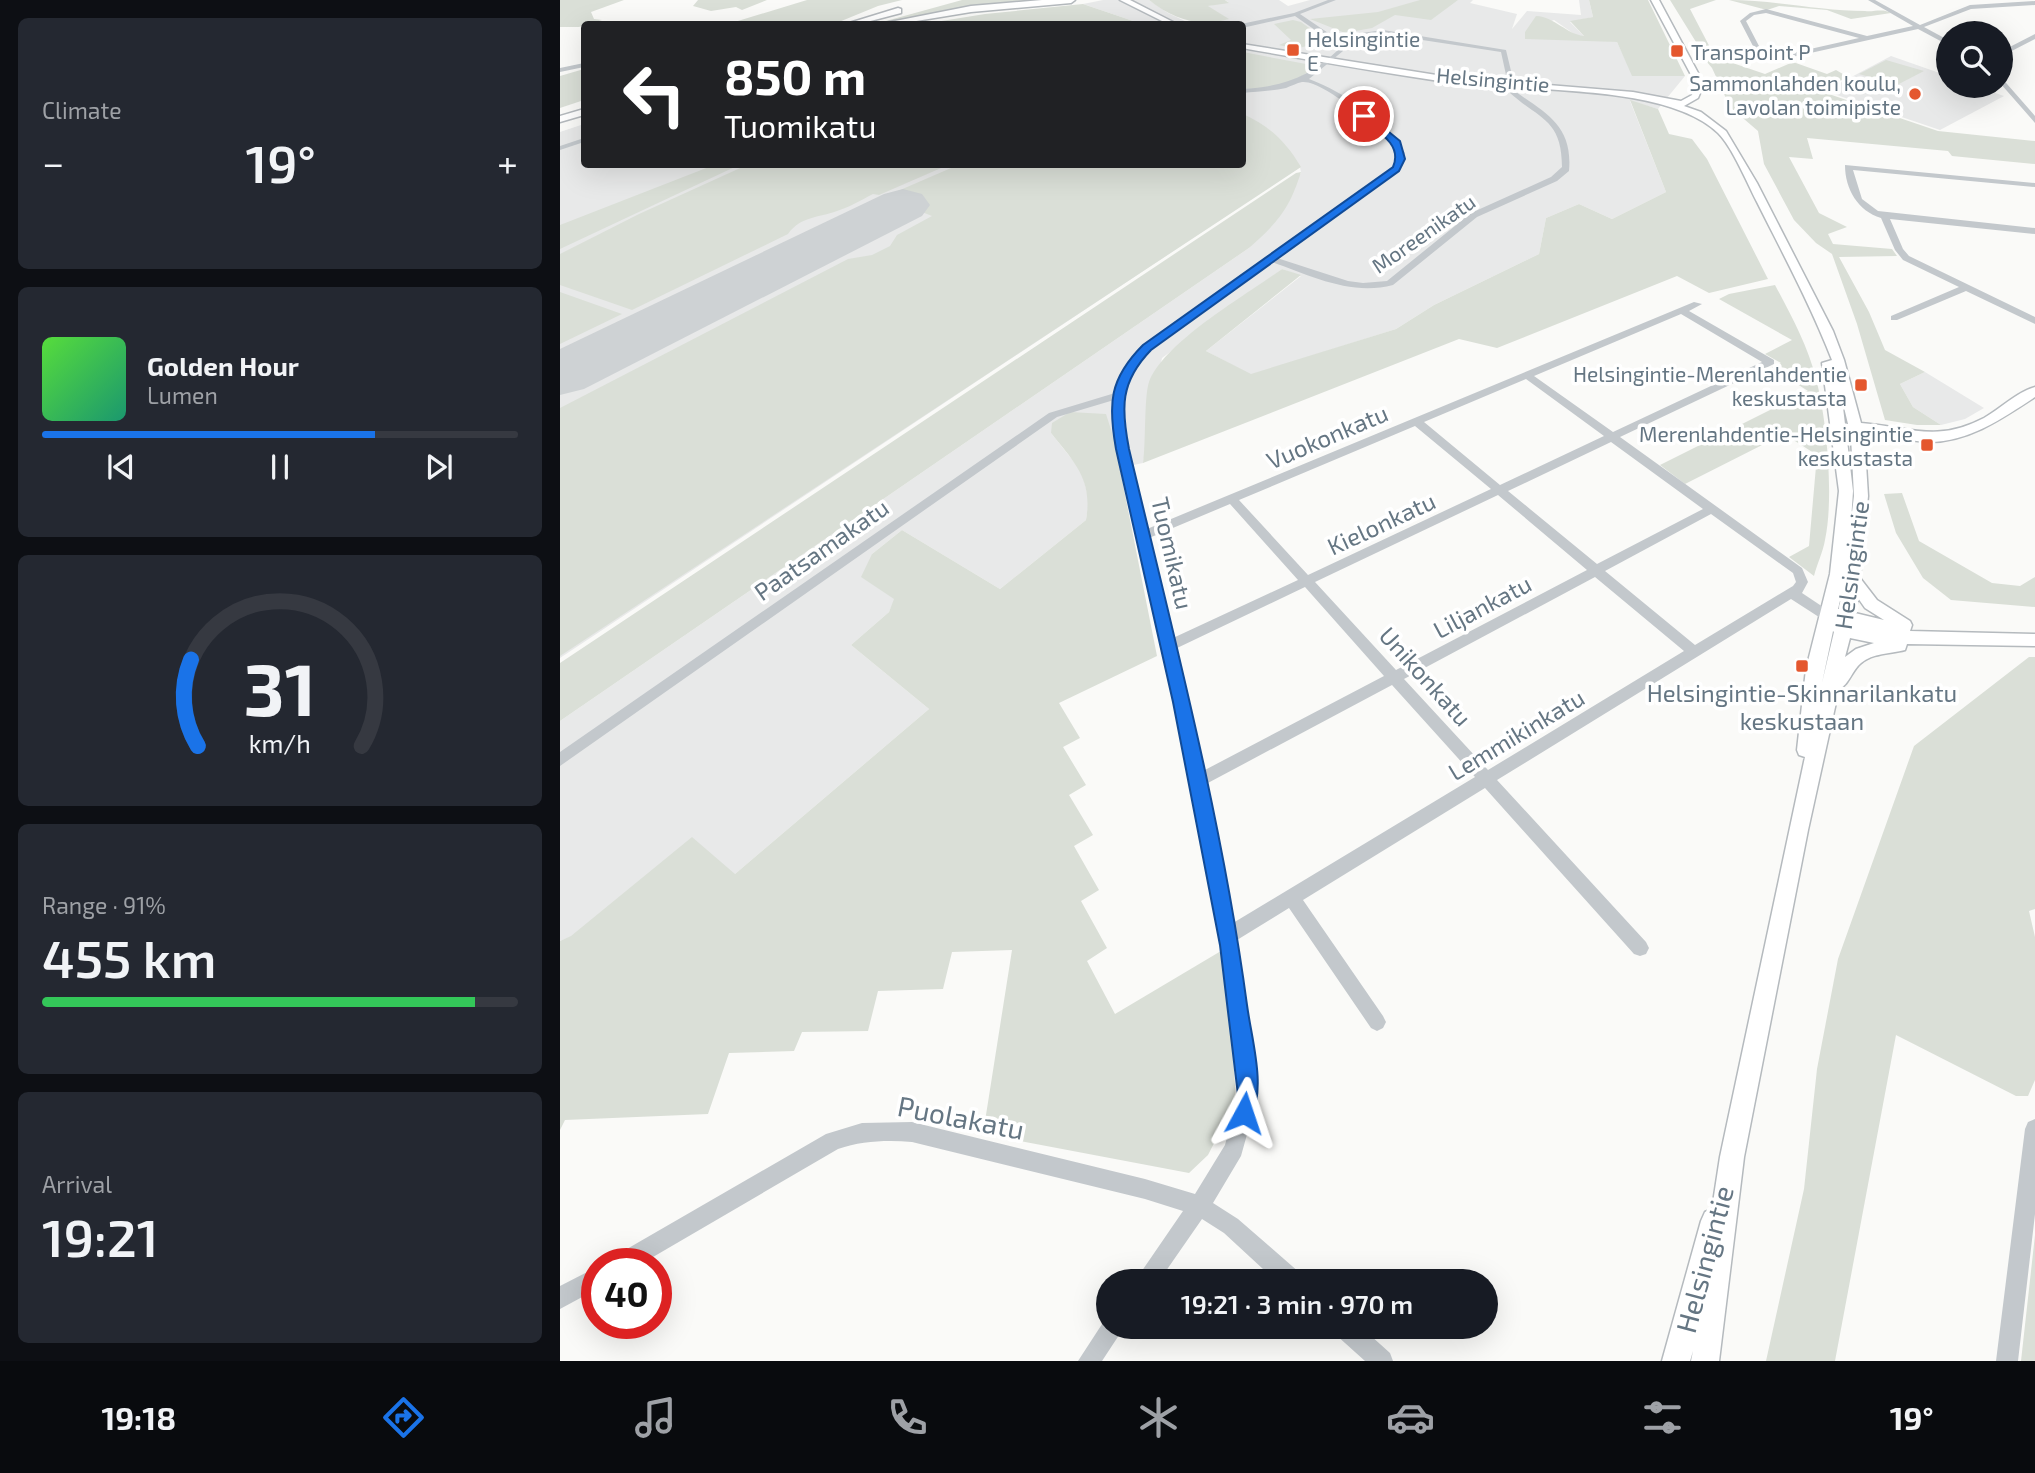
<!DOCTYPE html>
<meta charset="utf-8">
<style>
:root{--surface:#171b24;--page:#242831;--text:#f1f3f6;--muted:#9ea1a6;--line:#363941;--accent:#1a73e8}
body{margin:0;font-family:"Exo 2",sans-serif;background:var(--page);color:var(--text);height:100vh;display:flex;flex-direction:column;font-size:26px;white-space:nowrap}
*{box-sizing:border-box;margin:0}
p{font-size:23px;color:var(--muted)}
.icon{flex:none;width:38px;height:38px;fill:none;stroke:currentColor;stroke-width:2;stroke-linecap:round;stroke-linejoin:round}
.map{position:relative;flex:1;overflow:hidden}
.sheet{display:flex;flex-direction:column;gap:18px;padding:18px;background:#0d0f14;width:560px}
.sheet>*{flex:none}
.guide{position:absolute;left:21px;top:21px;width:665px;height:147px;border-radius:7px;box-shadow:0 7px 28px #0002;background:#202124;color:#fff;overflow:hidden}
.tools{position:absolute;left:1376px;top:21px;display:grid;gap:14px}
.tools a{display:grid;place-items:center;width:77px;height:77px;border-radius:50%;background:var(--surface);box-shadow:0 7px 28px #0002;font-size:35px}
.speed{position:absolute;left:21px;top:1248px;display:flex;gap:14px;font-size:35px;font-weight:700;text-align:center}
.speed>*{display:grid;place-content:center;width:91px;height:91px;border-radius:50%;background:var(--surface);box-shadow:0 7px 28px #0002;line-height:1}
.speed .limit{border:10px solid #d22;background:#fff;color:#111}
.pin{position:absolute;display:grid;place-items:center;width:60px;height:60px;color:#fff;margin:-30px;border:4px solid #fff;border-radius:50%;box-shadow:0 2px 7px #0007}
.me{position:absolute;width:77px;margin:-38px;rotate:5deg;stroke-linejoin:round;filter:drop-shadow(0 0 5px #0008)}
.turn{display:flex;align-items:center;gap:24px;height:147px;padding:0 28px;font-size:32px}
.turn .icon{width:91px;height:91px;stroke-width:2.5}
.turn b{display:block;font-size:49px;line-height:60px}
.big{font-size:52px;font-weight:600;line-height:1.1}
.sheet .tile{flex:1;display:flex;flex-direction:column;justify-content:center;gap:10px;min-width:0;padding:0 24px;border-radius:10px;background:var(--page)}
.sheet .dial{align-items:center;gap:0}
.dial svg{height:182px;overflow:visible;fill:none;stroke:var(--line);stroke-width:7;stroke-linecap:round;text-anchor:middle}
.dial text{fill:var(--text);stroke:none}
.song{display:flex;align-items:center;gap:21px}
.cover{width:84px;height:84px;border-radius:10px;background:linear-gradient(135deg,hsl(110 70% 55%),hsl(160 70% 35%))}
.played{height:7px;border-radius:4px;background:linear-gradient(90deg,var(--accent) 70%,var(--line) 70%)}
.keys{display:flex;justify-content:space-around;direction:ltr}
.heat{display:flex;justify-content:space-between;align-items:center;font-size:38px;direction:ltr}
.charge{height:10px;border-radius:5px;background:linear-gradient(90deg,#34c759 91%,var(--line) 0)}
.trip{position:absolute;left:536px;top:1269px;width:402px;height:70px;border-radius:35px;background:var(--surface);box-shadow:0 7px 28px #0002;font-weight:600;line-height:70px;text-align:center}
.tabs{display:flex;height:112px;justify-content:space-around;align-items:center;background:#090b0e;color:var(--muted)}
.tabs .icon{width:49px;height:49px}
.tabs .selected{color:var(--accent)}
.tabs b{font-size:32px;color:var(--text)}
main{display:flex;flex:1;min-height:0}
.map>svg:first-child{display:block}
.built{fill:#e8e9e9}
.green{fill:#dadfd7}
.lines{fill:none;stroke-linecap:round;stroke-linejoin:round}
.runway{fill:#ced2d4;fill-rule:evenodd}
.major-casing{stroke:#b5babe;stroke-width:3}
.highway-casing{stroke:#b4b9bd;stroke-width:3}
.minor{fill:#c3c8cc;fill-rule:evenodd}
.major{fill:#fff;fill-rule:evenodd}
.highway{fill:#fff;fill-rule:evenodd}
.route{fill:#1a73e8;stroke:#114b97;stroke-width:2}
.poi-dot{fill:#e4572e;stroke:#fff;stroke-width:2.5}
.labels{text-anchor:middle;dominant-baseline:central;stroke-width:7;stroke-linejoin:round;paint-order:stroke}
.far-poi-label{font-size:21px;fill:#657683;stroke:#fff;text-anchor:end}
.far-street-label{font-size:21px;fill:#657683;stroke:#fff}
.street-label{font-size:24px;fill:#657683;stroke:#fff}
.poi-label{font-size:24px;fill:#657683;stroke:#fff}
.near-street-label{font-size:28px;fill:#657683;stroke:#fff}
</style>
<main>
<section class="sheet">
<div class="tile"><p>Climate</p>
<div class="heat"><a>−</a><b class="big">19°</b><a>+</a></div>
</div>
<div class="tile">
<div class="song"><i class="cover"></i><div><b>Golden Hour</b><p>Lumen</p></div></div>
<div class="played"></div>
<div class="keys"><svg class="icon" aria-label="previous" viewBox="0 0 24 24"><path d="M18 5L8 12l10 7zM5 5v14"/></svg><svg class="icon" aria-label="pause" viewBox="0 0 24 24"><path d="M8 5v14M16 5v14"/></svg><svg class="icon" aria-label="next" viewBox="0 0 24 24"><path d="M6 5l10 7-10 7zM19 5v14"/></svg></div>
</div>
<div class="tile dial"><svg viewBox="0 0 100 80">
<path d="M14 69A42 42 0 1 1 86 69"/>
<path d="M14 69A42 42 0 0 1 11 31" stroke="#1a73e8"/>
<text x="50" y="56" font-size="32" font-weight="700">31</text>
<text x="50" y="72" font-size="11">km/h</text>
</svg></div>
<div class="tile"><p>Range · 91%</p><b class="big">455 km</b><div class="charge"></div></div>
<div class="tile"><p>Arrival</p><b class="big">19:21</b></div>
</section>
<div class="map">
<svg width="1475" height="1361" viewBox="0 0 1475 1361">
<rect width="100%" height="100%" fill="#fafaf8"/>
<path class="built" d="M543 0H589L608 13 627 22 668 19 647 6 668 2 665 0H719L728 6 750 0H913L910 3 957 14 952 29 967 11 1021 15 1019 0H1029L1033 17 1010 22 1025 37 1017 36 994 20 965 32 1057 42 1073 76H1125L1098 109 1070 101 1106 192 1052 219 1019 204 986 218 979 254 874 305 836 329 691 375 646 351 741 276 722 269 602 358 583 463 559 468 550 431 491 433 522 472 529 501 526 520 440 589 342 530 312 554 335 599 329 612 291 645 369 709 175 874 0 941V721L689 248 741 173 740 167 0 658V132L24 124V164H682V24H582L523 4Z
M1331 56 1388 76V86H1415L1444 96 1380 130 1265 91Z
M1365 372 1424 408 1405 419 1381 425 1353 407 1340 384Z"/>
<path class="green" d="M0 0H64L31 12 34 19 42 20 19 27H0Z
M138 0H207L182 10 176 7 151 11 133 6Z
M247 0H342L318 6 274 24H168Z
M402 0H500L402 9 315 24Z
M589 0H665L669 3 648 6 669 19C639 28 613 19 589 0Z
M860 0H898L871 20 835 15 812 28 785 33 750 19 818 12Z
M1029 0H1088L1125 76H1072L1057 42 965 39V32L976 16C995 17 1006 34 1024 36L1010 21 1033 17Z
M1110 0H1156L1130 9 1155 57 1205 74 1233 62 1267 74 1276 70 1288 77 1260 91 1378 131 1475 141V164L1392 156 1388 151 1247 138 1253 159 1229 157 1259 213 1287 227 1268 234 1273 244 1332 249 1337 256 1279 257 1309 312 1325 350 1365 372 1340 384 1353 407 1381 425H1357L1325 420 1297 324 1272 254 1256 243 1234 220 1204 164 1198 131 1170 107 1152 68 1142 56 1136 42Z
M1169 0C1215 0 1260 11 1305 11 1315 12 1322 8 1331 13L1291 19 1267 10 1219 6 1207 10Z
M523 4 582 24H363L425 14Z
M733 20 741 22 767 41 735 49 719 45 731 40 714 24Z
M683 52 746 64 752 69C732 85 708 88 683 89Z
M1326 60 1364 71 1337 85 1299 74Z
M24 69V100L0 108V76Z
M1070 100 1098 109 1109 134 1132 139 1147 159 1208 279 1149 293 1117 276 937 348 899 339 583 463C586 443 584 396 589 382 604 342 686 295 722 269L741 275 646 351 691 374 836 329 874 305 979 254 986 218 1019 204 1052 219 1106 192Z
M683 114C710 126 726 142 741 167L0 656V408L288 259 312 255 330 246 337 235 372 216 324 197 398 165 682 164Z
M189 164 388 165 319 195 313 194C301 200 290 207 277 211 258 218 241 216 228 234L72 310 0 285V254L79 214Z
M154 165H179L0 249V225Z
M741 172C729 210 718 222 689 248L0 721V663L736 173Z
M1215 285C1231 315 1248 346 1256 379 1267 419 1274 499 1265 540 1263 552 1257 564 1254 576L1229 557 1249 546 1257 455 1224 434 1125 484 1100 465 1248 391 1212 368 1221 363 1205 354 1232 340 1159 299 1169 294Z
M0 292 62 314 0 344Z
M510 412 546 414 554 439 597 656 499 703 520 738 503 747 526 785 509 795 533 835 514 846 539 890 521 901 547 948 527 961 555 1014 666 948 676 1100 648 1155 629 1173 423 1134 452 950 392 952 383 989 318 991 308 1031 242 1032 234 1051 169 1053 148 1114 5 1120 0 1130V941L11 936 132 837 175 874 369 709 291 645 329 612 334 599 301 577 312 554 342 530 440 589 526 520C533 480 515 463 491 433L492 423Z
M1342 493 1359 541 1432 583 1460 586 1475 577V607L1391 600 1363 578 1336 533 1324 494Z
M1469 657H1475V909L1469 911 1475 937V1080L1468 1096H1456L1336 1035 1275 1361H1206L1244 1189 1257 1069 1278 959 1354 746Z
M1475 1235V1361H1461Z"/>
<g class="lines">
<path class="runway" d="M343 189 362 194 370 205 362 216 24 389 0 395V349L324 194Z"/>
<defs>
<path id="major" d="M560 0H570L617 24H608Z
M1091 0H1099L1144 84 1138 98 1124 106 1141 112 1166 131 1197 183 1273 331 1284 360 1301 423C1350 427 1376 443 1424 418 1440 409 1457 392 1475 387V397C1443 418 1409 442 1369 442 1347 442 1326 433 1304 431L1308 496 1300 578 1317 600 1350 621 1352 625 1350 631 1475 634V646L1347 644 1345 650C1330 654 1313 653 1301 663 1292 670 1289 685 1279 689L1248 830 1184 1157 1159 1361H1131L1133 1351 1130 1361H1102L1141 1221 1145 1212 1152 1209 1160 1157 1245 757 1239 755 1237 750 1246 669 1270 574 1279 491 1262 363 1272 360C1251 306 1223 254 1197 202 1187 183 1173 148 1158 133 1105 82 959 93 886 82 818 72 750 60 682 48V44L889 77 1073 92 1121 101 1132 95 1136 84ZM1282 399 1288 424H1285ZM1286 432H1290L1291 436 1294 496 1291 521 1293 491ZM1283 588 1279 609H1278ZM1298 598 1305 608 1324 620 1295 613ZM1273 631 1274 632 1262 683ZM1290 638 1314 643 1296 649 1285 657Z"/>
<path id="highway" d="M482 0H515L511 3 411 12 338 24H320L411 6Z
M338 8 341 9V13L299 24H286Z
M24 109V115L0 122V116Z"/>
</defs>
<use href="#major" class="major-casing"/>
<use href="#highway" class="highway-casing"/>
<path class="minor" d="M768 0H776L740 14 774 37 823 30 946 50 956 92C987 114 1013 126 1009 171L997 181 917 217 833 285C791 296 751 276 712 262L591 349 573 370 565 394 564 420 569 449 587 529 1134 302 1142 304 1129 311 1214 360V364L1060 437 1242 568 1248 582 1242 593 1272 613 1274 616 1272 619H1262L1231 599 937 780 1086 942 1089 948 1086 954 1080 956 1074 954 925 788 743 900 823 1016 826 1022 823 1028 817 1031 811 1028 729 908 677 940 698 1095 681 1156 653 1203 678 1219 740 1273 743 1281H716L664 1233 642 1219 599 1281H575L623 1211 585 1199 352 1142C326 1140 302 1141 278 1149L81 1264H50L53 1257 266 1134 302 1123 352 1122 585 1179 635 1194 665 1145 678 1095 660 945 630 781 557 449 554 400 497 417 0 766V752L489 413 555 393 563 370 583 345 832 168 837 153C827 134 763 79 742 82 737 83 731 86 726 88 712 91 697 92 682 93V89C722 87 749 77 778 50L775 44 735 16 682 28 681 24 734 13ZM823 34 941 52 950 93C979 119 1002 119 1002 167L991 177 911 213 827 281 803 283 788 281 717 258 840 169 845 153C825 119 785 93 749 79L783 51 778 40ZM1121 314 1202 362 1053 432 974 376ZM966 379 1044 436 940 485 864 422ZM855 426 931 489 748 575 679 500ZM1051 442 1143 509 1037 564 948 491ZM938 495 1027 570 836 670 755 582ZM670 504 738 580 613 638 589 538ZM1151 514 1233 573 1236 582 1233 586 1135 645 1045 571ZM1035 577 1124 651 928 770 844 679ZM745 587 824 676 643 771 615 649ZM832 685 915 777 673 923 646 784Z
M1308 0H1315L1360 25 1410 5 1475 1V5L1411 9 1364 27 1388 40V45L1358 29 1228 58 1211 55 1194 48 1180 21 1190 13 1206 9 1307 36 1353 26ZM1206 13 1299 38 1228 54 1214 52 1199 46 1186 21 1194 15Z
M1475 34V39L1440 57V52Z
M24 63V67L0 72V68Z
M1440 76 1475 116V123L1440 83Z
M24 138V142L0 150V146Z
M1285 165 1475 183V187L1293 170 1302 199 1318 211 1475 228V234L1330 219 1343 249 1349 256 1475 317V324L1406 291 1337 320H1331V316L1399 287 1343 260 1335 250 1321 218C1298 211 1285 189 1285 165Z
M1475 1119V1214L1458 1361H1436L1465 1129 1468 1122Z
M37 1267V1289L0 1309V1286Z
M546 1318 548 1326H565L542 1361H518Z
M772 1326H800L830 1353 833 1361H805L775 1334Z"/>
<use href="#major" class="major"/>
<use href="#highway" class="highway"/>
</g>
<path class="route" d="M801 114H807L840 141 845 159 839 171 591 350C560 382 561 408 569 449 613 633 662 818 687 1005 692 1042 706 1085 691 1120L684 1124 676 1120 673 1113 678 1095 660 945 613 702 556 449C548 404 549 379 583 345L833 167C843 144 817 131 801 118Z"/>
<g class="poi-dot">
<rect x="726" y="43" width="14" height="14" rx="3.5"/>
<rect x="1110" y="44" width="14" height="14" rx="3.5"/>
<circle cx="1355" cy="94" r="7"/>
<rect x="1294" y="378" width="14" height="14" rx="3.5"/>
<rect x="1360" y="438" width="14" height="14" rx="3.5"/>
<rect x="1235" y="659" width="14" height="14" rx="3.5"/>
</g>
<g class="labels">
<g class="far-poi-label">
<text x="747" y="38" text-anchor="start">Helsingintie<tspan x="747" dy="24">E</tspan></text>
<text x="1131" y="51" text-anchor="start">Transpoint P</text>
<text x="1341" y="82">Sammonlahden koulu,<tspan x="1341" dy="24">Lavolan toimipiste</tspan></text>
<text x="1287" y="373">Helsingintie-Merenlahdentie<tspan x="1287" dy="24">keskustasta</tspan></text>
<text x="1353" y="433">Merenlahdentie-Helsingintie<tspan x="1353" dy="24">keskustasta</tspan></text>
</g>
<g class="far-street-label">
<text transform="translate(933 79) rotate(5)">Helsingintie</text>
<text transform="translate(863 233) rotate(-35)">Moreenikatu</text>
</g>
<g class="street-label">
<text transform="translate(767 436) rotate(-23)">Vuokonkatu</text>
<text transform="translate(821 523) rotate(-25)">Kielonkatu</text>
<text transform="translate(261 549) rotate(-35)">Paatsamakatu</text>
<text transform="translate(613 553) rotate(77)">Tuomikatu</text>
<text transform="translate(1291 565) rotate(-82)">Helsingintie</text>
<text transform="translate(922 606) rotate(-28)">Liljankatu</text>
<text transform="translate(866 676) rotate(48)">Unikonkatu</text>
<text transform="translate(956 734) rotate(-31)">Lemmikinkatu</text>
</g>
<g class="poi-label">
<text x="1242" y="692">Helsingintie-Skinnarilankatu<tspan x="1242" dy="28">keskustaan</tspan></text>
</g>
<g class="near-street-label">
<text transform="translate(401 1117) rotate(11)">Puolakatu</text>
<text transform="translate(1144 1259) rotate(-75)">Helsingintie</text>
</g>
</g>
</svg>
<div class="tools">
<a><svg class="icon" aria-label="search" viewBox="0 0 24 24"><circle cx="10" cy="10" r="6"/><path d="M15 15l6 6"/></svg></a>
</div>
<div class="speed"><div class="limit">40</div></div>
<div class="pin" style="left:804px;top:116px;background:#d93025"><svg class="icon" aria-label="arrive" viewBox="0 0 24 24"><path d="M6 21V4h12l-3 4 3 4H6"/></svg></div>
<svg class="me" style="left:684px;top:1113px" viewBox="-20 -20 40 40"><path d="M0-17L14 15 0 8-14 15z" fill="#1a73e8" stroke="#fff" stroke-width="4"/></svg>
<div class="trip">19:21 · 3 min · 970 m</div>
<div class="guide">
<div class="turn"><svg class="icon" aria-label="left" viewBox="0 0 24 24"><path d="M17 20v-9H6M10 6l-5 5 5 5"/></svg><div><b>850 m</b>Tuomikatu</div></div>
</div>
</div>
</main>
<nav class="tabs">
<b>19:18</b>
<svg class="icon selected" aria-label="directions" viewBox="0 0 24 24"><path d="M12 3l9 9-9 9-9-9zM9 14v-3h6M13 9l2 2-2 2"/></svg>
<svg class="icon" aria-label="music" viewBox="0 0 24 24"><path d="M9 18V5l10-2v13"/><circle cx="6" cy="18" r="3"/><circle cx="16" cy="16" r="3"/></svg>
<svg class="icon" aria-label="phone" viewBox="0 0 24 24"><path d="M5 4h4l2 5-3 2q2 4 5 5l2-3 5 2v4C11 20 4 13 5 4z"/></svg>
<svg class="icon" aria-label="climate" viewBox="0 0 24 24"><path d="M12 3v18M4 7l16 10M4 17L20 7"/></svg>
<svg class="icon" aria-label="car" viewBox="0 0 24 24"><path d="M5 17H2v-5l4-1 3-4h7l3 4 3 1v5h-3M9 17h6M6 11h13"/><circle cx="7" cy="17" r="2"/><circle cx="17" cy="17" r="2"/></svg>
<svg class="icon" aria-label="filters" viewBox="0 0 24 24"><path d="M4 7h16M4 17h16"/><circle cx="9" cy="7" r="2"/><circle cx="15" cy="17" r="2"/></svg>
<b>19°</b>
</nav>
